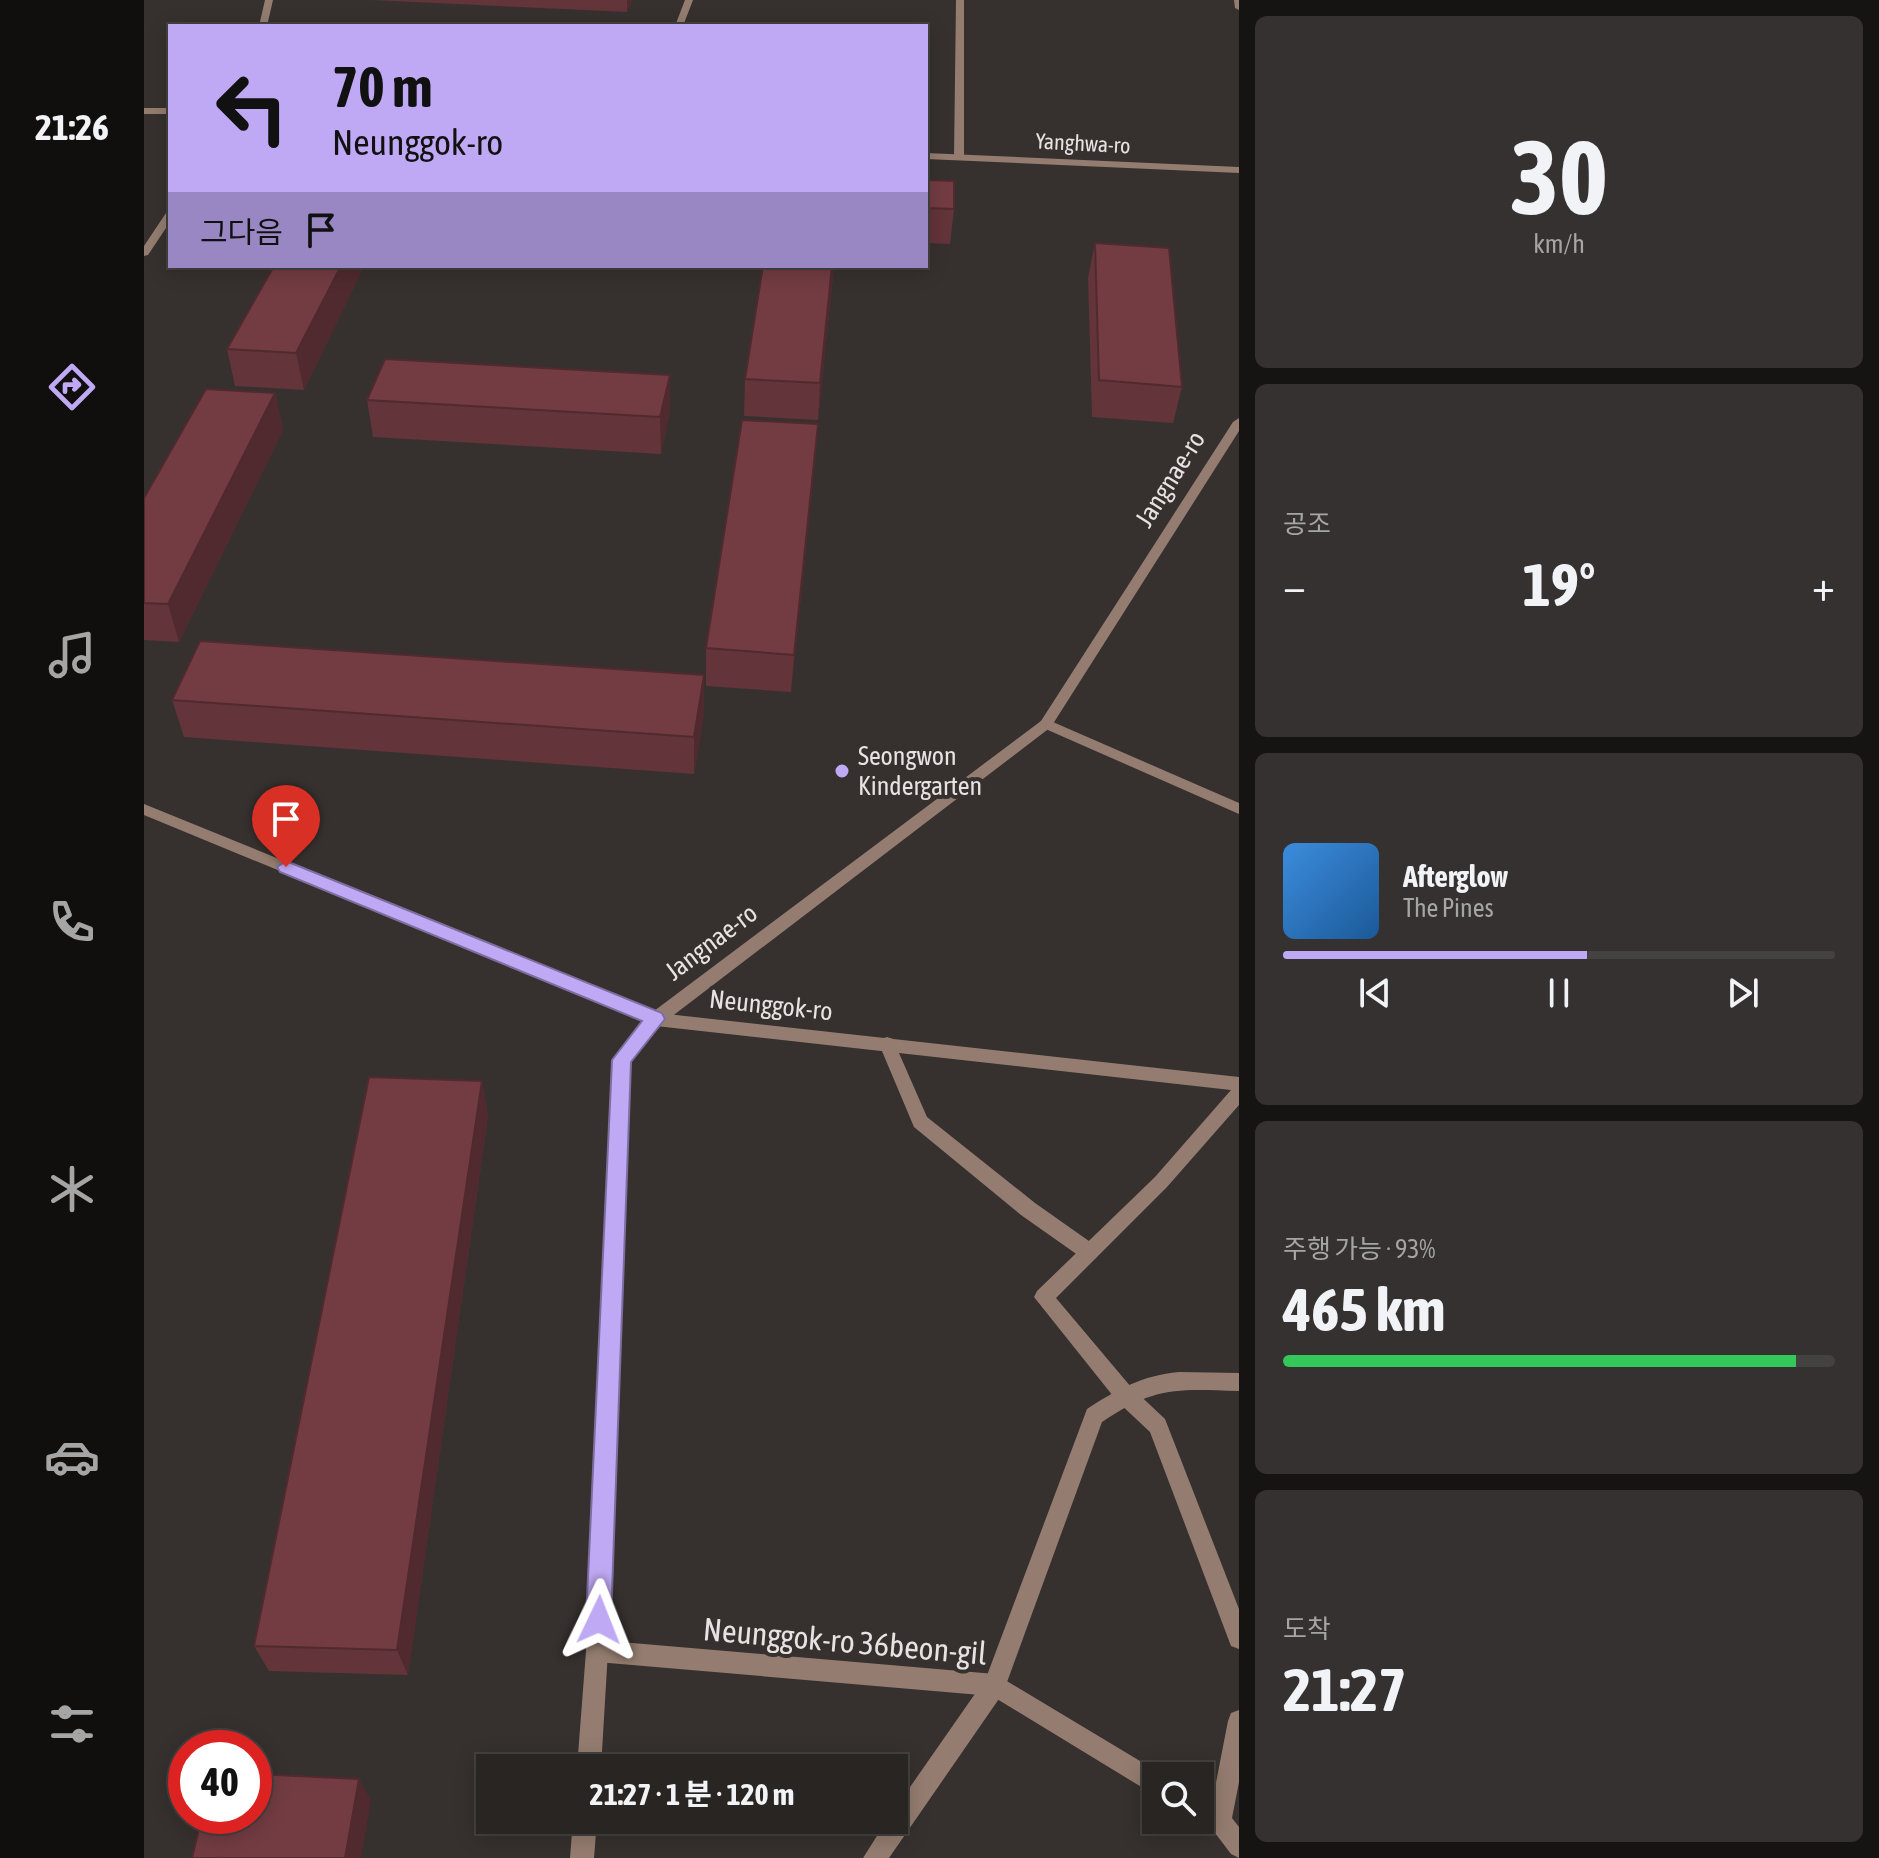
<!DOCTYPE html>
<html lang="ko">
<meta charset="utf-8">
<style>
:root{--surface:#282523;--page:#343130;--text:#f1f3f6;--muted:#a5a5a6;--line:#444241;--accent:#bfa9f4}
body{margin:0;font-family:"Asap Condensed","Noto Sans KR",sans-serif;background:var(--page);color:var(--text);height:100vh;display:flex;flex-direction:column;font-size:30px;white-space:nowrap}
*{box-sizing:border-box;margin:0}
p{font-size:26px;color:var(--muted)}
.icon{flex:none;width:44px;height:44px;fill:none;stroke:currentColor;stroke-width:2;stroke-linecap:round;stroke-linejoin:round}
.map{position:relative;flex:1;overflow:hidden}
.details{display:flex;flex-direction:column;gap:16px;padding:16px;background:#161413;width:640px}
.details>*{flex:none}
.hud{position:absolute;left:24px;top:24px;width:760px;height:244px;border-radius:0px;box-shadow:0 4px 20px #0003,0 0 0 2px var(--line);background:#bfa9f4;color:#111;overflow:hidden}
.tools{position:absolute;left:998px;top:1762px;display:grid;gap:16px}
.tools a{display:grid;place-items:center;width:72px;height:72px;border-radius:0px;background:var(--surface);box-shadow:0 4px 20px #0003,0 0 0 2px var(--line);font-size:40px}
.speed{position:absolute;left:24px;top:1730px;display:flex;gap:16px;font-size:40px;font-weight:700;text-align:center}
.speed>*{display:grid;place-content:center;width:104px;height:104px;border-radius:50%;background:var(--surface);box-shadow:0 4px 20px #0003,0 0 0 2px var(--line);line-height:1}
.speed .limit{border:12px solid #d22;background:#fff;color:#111}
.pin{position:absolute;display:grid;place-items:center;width:68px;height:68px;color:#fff;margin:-82px -34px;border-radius:50% 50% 50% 0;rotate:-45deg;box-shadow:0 0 8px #0007}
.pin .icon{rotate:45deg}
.me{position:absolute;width:88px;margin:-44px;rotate:2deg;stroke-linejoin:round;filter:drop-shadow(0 0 6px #0008)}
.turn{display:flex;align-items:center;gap:28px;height:168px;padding:0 32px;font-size:36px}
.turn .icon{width:104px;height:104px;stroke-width:2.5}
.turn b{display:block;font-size:56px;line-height:68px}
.then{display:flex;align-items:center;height:76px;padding:0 32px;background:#0003;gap:16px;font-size:30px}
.big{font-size:60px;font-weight:700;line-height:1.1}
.details .widget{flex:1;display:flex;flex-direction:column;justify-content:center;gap:12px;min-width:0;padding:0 28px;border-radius:12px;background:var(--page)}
.details .dial{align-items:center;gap:0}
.dial b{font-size:104px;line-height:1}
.song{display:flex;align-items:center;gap:24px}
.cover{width:96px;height:96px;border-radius:12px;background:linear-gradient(135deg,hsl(210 70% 55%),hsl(210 70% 35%))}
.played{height:8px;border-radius:4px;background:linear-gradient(90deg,var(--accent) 55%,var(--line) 55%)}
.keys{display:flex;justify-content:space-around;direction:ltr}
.heat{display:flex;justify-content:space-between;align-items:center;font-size:44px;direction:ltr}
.charge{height:12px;border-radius:6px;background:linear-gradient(90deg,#34c759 93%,var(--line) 0)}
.trip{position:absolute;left:332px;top:1754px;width:432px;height:80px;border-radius:0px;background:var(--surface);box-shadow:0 4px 20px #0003,0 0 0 2px var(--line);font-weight:700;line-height:80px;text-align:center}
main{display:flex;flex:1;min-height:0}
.menu{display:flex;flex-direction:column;width:144px;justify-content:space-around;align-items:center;background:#100f0e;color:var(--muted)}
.menu .icon{width:56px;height:56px}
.menu .selected{color:var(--accent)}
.menu b{font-size:36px;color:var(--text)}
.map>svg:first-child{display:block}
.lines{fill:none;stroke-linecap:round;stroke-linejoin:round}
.service{fill:#947d70;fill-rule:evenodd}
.minor{fill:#947d70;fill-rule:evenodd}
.tertiary{fill:#947d70;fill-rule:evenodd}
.wall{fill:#63343a}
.shaded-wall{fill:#502a2f}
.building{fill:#733c43;stroke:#502a2f;stroke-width:2}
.route{fill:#bfa9f4;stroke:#7c6e9f;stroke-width:2}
.poi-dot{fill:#bfa9f4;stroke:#36312f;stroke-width:3}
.labels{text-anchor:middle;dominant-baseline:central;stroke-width:8;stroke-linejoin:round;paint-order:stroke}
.far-street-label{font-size:22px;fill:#e7e3e2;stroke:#36312f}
.street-label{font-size:26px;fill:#e7e3e2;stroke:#36312f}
.poi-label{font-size:26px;fill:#e7e3e2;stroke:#36312f;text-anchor:start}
.near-street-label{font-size:32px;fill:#e7e3e2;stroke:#36312f}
</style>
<main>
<nav class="menu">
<b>21:26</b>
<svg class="icon selected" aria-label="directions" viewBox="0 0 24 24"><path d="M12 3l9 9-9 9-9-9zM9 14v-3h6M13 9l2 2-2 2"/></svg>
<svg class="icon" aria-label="music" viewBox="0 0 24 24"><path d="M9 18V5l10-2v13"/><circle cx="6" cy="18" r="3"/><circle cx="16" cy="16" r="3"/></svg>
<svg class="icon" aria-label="phone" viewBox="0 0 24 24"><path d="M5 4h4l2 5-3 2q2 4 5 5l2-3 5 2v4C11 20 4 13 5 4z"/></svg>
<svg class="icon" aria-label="climate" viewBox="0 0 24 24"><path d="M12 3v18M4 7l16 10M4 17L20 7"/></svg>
<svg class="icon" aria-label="car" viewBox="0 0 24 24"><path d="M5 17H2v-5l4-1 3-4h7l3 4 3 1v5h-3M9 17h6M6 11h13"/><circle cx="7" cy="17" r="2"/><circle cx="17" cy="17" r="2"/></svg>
<svg class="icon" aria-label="filters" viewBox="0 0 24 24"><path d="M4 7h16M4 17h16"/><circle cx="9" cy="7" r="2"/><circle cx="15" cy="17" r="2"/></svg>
</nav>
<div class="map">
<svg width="1095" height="1858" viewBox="0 0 1095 1858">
<rect width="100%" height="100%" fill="#36312f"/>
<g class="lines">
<path class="service" d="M743 1037 749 1039 751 1044 783 1117 891 1203 952 1246 954 1252 952 1258 945 1260 938 1258 877 1215 770 1127 735 1044 737 1039Z
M1035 1372 1095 1373V1391C1033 1389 1011 1386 958 1422L859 1693 745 1858H719L743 1820H750V1810L842 1678 943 1409C972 1390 999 1375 1035 1372Z"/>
<path class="minor" d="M541 0H549L539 26H531Z
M812 0H820V157L815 160 810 157Z
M902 719 1095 803V814L897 727 895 724 897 721Z
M0 804 514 1013 1095 1077V1105L1023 1187 912 1298 987 1387 1021 1419 1095 1609V1649L1087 1646 1084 1638 1006 1432 973 1401 890 1297 893 1291 1011 1177 1087 1090 512 1026 0 815Z
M453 1640 851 1674 1021 1776H1012V1795L1004 1791 848 1696 453 1662 445 1659 442 1651 445 1643Z
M1095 1710V1782L1088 1818 1095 1827V1858L1087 1854 1068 1829 1052 1820H1056V1797L1068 1803 1084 1721 1087 1713Z"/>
<path class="tertiary" d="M121 0H129L123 26H115Z
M1090 0H1095V10L1091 8Z
M0 108H26V114H0Z
M782 153 1095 167V173L782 159Z
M26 212V222L4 255 0 256V246L22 213Z
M1095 418V431L907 727 518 1024 486 1062 464 1651 457 1768H433L442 1651 469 1060 506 1014 897 721 1089 422Z
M429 1820H453L450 1858H426Z"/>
</g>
<path class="wall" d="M228 0H488L483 12Z
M782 180 810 209 806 244 782 243Z
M951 243 1038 387 1029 423 948 417 944 278Z
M130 266H220L160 390 91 386 83 349Z
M619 266H690L674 420 600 416 601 379Z
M526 375V411L517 454 229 437 223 400Z
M131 393 139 430 35 642 0 640V498Z
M671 461 647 692 562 686V648Z
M560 675V713L550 774 40 737 28 700Z
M338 1081 344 1116 264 1675 125 1671 110 1646Z"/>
<path class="shaded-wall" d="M483 0H488L483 12Z
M197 266H220L160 390 152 353Z
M688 266H690L674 420 676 383Z
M526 375V411L517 454 516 417Z
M131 393 139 430 35 642 24 604Z
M674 424 671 461 647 692 650 655Z
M560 675V713L550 774V737Z
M338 1081 344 1116 264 1675 253 1650Z
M215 1779 227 1800 217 1858H201Z"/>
<path class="building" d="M782 180 810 181V209L782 208Z
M951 243 1025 248 1038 387 955 380Z
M130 266H197L152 353 83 349Z
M619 266H688L676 383 601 379Z
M241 359 526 375 516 417 223 400Z
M62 389 131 393 24 604 0 603V498Z
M598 420 674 424 650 655 562 648Z
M56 641 560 675 550 737 28 700Z
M225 1077 338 1081 253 1650 110 1646Z
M110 1774 215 1779 201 1858H48L58 1816H110Z"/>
<path class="route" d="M142 861 518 1013 521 1019 487 1062 467 1620 463 1629 455 1632 446 1629 442 1620 468 1060 498 1021 136 872 133 867Z"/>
<circle class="poi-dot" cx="698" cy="771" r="8"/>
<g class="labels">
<g class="far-street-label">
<text transform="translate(939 143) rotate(3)">Yanghwa-ro</text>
</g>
<g class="street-label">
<text transform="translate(1026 479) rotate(-58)">Jangnae-ro</text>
<text transform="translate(567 942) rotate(-37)">Jangnae-ro</text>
<text transform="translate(627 1005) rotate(6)">Neunggok-ro</text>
</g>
<g class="poi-label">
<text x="714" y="756">Seongwon<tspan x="714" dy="30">Kindergarten</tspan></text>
</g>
<g class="near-street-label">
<text transform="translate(701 1641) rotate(5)">Neunggok-ro 36beon-gil</text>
</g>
</g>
</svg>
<div class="tools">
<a><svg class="icon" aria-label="search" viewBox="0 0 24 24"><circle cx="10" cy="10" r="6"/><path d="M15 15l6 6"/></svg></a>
</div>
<div class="speed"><div class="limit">40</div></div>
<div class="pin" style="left:142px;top:867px;background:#d93025"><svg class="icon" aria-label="arrive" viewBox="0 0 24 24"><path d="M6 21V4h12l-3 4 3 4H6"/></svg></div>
<svg class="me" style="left:455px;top:1620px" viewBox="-20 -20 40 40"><path d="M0-17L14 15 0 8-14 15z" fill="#bfa9f4" stroke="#fff" stroke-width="4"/></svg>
<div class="trip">21:27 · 1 분 · 120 m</div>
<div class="hud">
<div class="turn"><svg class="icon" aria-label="left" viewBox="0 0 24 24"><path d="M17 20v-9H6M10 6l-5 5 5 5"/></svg><div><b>70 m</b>Neunggok-ro</div></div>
<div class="then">그다음<svg class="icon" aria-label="arrive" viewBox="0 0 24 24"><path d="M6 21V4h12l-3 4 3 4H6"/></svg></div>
</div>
</div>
<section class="details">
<div class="widget dial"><b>30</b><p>km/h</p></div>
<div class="widget"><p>공조</p>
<div class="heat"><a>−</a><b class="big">19°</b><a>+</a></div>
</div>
<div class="widget">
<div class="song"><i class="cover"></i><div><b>Afterglow</b><p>The Pines</p></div></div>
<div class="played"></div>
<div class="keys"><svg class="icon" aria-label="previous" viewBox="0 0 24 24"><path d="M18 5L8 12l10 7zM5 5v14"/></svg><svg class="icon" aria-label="pause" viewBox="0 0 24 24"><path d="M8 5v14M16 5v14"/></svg><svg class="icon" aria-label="next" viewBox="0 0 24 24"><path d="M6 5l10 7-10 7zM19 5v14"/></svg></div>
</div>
<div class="widget"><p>주행 가능 · 93%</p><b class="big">465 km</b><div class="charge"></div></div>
<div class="widget"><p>도착</p><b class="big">21:27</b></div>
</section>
</main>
